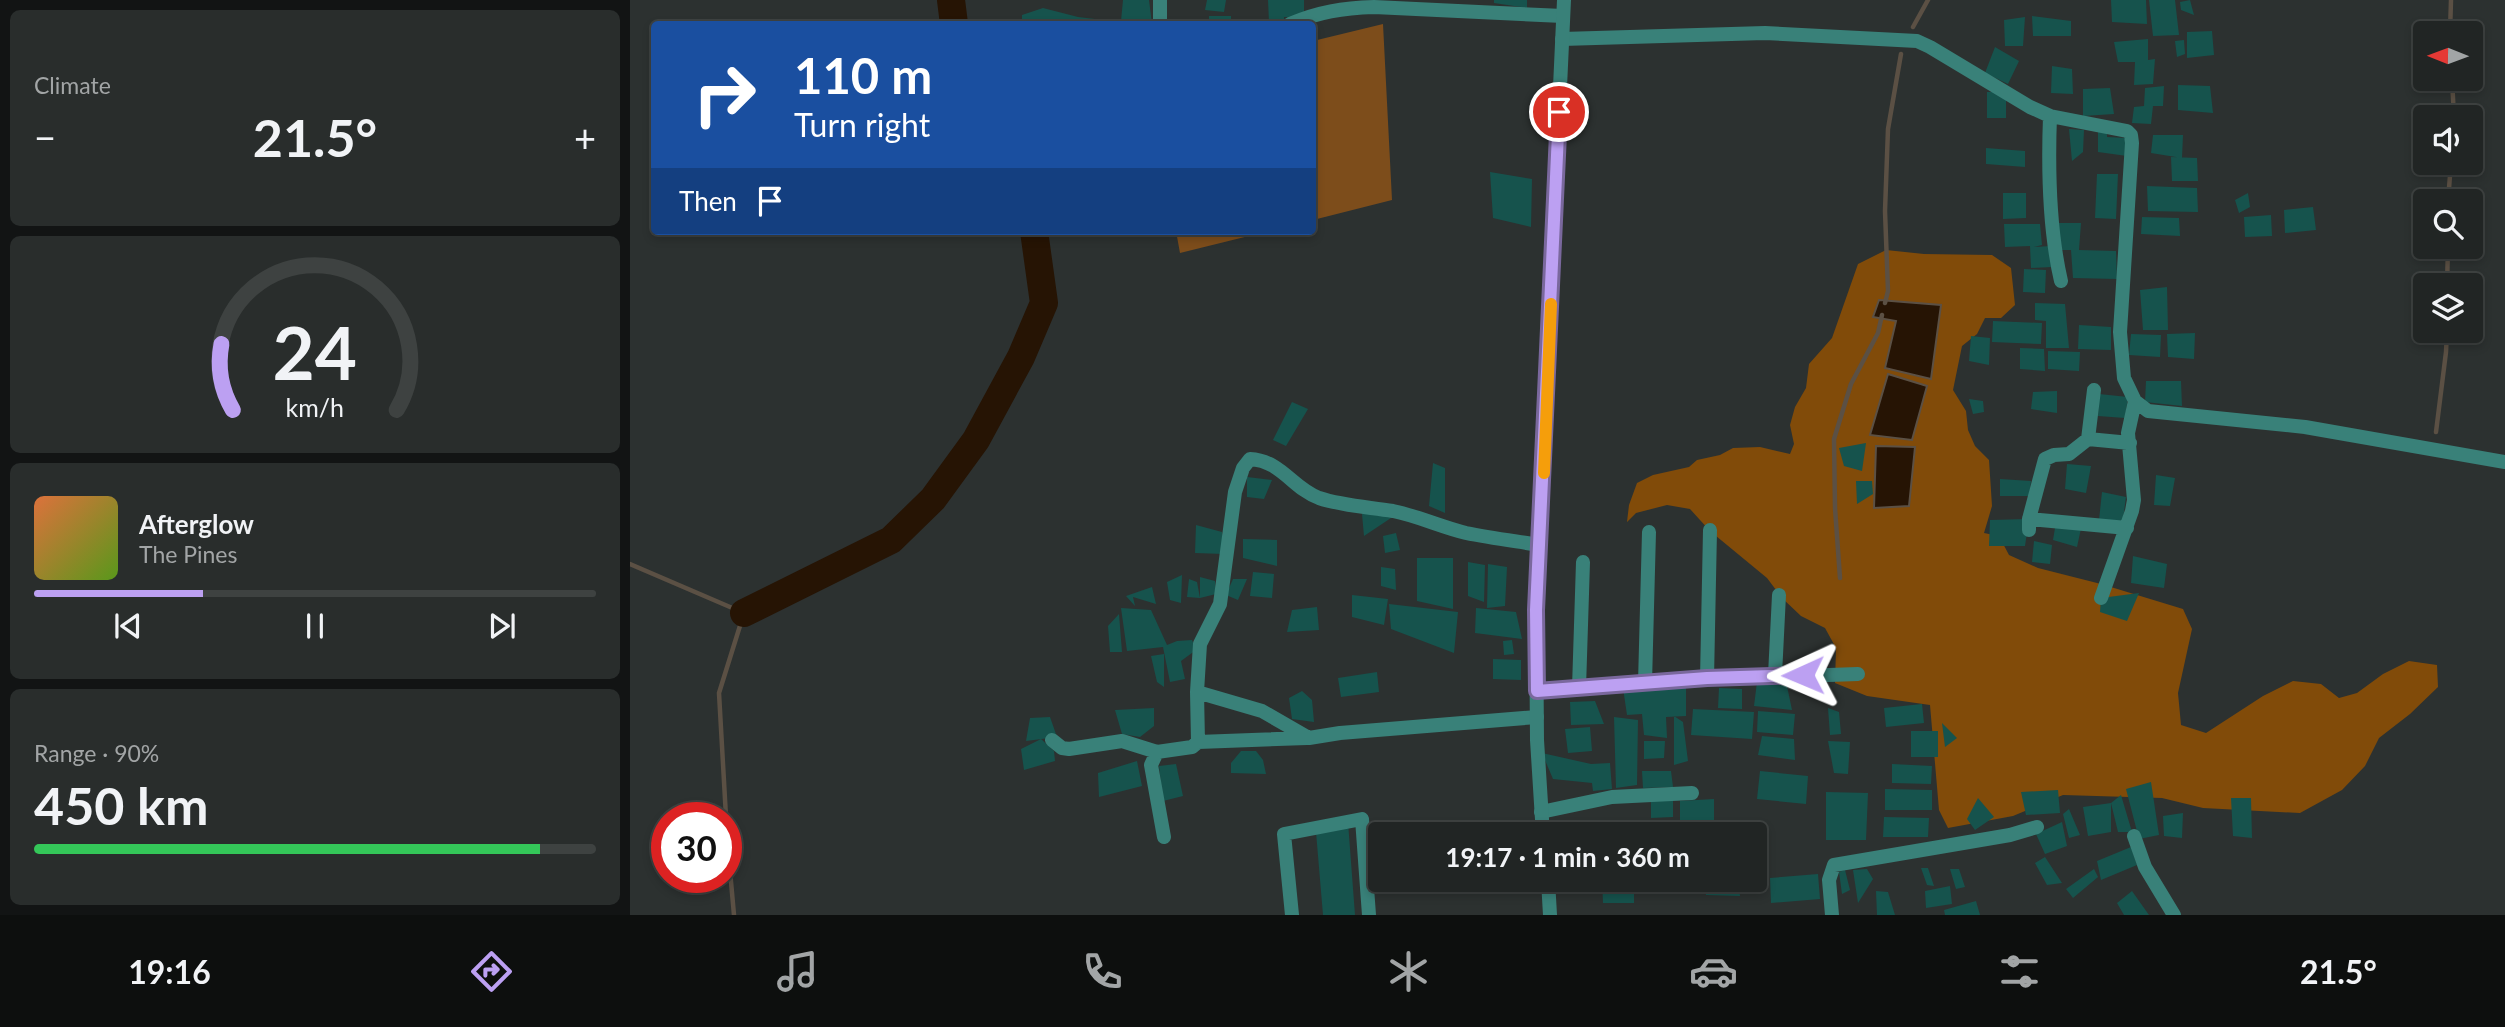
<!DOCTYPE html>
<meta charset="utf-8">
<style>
:root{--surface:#212524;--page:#292d2c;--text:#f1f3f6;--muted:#a2a5a6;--line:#3e4241;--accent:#bca0f2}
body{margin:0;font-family:Lato,sans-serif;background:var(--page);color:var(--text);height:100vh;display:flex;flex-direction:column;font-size:26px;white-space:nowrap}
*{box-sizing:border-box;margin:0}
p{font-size:23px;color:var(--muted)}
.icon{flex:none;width:38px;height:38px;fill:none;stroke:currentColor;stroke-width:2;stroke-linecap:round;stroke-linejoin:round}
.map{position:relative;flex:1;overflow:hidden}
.panel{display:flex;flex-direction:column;gap:10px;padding:10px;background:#121414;width:630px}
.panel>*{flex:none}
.hud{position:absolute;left:21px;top:21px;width:665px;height:214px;border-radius:7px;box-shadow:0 4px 10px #0003,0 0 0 2px var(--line);background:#1a4fa0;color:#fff;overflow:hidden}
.needle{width:46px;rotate:271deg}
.buttons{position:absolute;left:1783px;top:21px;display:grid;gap:14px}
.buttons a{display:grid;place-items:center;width:70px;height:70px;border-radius:7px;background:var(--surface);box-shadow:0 4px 10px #0003,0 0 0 2px var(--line);font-size:35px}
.speed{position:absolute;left:21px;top:802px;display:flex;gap:14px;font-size:35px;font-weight:700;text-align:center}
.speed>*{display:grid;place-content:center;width:91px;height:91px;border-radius:50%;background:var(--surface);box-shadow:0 4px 10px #0003,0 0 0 2px var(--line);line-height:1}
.speed .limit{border:10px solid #d22;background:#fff;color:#111}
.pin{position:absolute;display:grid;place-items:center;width:60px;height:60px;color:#fff;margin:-30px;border:4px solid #fff;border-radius:50%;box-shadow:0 2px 7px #0007}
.me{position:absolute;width:77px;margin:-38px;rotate:269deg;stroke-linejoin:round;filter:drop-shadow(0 0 5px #0008)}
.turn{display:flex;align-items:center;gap:24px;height:147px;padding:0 28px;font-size:32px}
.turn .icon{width:91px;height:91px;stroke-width:2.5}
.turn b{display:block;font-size:49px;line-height:60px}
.then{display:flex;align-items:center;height:66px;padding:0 28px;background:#0003;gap:14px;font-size:26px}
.big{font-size:52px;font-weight:700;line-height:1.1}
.panel .tile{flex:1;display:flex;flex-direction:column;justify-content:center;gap:10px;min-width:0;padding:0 24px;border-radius:10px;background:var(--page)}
.panel .dial{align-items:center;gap:0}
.dial svg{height:182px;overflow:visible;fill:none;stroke:var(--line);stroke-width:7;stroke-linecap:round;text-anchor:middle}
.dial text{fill:var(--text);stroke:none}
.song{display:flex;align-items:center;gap:21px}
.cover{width:84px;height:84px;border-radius:10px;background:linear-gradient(135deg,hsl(20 70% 55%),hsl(90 70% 35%))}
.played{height:7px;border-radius:4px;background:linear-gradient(90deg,var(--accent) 30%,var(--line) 30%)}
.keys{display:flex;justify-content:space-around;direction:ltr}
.heat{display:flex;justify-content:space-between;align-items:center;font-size:38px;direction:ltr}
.charge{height:10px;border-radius:5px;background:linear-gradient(90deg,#34c759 90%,var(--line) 0)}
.trip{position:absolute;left:738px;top:822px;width:399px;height:70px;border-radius:7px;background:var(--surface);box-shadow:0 4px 10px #0003,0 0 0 2px var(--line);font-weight:700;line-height:70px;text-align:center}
.tabs{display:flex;height:112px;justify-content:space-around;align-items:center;background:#0d0f0e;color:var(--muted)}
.tabs .icon{width:49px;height:49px}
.tabs .on{color:var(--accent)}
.tabs b{font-size:32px;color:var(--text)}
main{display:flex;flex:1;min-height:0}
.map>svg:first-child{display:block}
.green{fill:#7d4d1b}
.forest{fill:#814b09}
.water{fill:#261404;stroke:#5b5044;stroke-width:2}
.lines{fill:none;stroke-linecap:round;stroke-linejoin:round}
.stream{stroke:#5b5044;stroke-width:4.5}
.river{stroke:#261404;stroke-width:28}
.building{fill:#16534d}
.minor{stroke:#398179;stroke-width:14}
.tertiary{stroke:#398179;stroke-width:14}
.route-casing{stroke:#7a689d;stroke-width:18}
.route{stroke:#bca0f2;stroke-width:12}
.slow{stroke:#f59e0b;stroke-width:12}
</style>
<main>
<section class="panel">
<div class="tile"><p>Climate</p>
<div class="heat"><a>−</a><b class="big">21.5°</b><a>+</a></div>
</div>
<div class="tile dial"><svg viewBox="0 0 100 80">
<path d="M14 69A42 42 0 1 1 86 69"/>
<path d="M14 69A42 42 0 0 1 9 40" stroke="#bca0f2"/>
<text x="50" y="56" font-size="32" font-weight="700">24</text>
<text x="50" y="72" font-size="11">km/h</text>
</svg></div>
<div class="tile">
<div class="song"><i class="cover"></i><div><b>Afterglow</b><p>The Pines</p></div></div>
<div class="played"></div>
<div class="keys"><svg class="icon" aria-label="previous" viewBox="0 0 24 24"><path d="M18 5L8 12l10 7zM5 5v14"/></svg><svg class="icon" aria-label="pause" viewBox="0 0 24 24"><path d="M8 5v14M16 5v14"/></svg><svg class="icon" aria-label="next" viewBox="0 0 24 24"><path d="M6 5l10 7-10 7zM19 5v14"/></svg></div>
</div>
<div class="tile"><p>Range · 90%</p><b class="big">450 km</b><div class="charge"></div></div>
</section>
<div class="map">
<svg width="1875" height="915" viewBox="0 0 1875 915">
<rect width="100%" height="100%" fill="#2c3130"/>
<path class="green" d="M753 24 762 200 683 220V41Z
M546 231H639L550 253Z"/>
<path class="forest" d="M1256 250 1294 254 1362 255 1381 268 1385 305 1371 318H1355L1347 334 1332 346 1323 390 1336 411 1338 430 1345 446 1359 460 1362 506 1354 533 1369 536 1379 555 1408 568 1471 584 1553 609 1562 629 1548 693 1551 725 1576 733 1633 696 1663 681 1691 684 1709 698 1727 693 1753 674 1779 661 1807 665 1808 687 1780 714 1749 738 1735 766 1712 790 1670 813 1573 808 1532 798 1433 795 1383 816 1318 828 1309 810 1300 705 1237 696 1205 683 1206 648 1195 628 1171 616 1152 598 1137 578 1080 531 1060 509 1037 505 1006 513 997 522 999 505 1007 483 1023 475 1059 467 1067 460 1090 455 1103 448 1130 447 1160 454 1164 444 1160 425 1165 407 1176 388 1179 364 1202 338 1228 264Z"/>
<path class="water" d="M1249 300 1311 305 1301 379 1255 368 1266 321 1243 317Z
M1258 374 1297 386 1282 440 1240 435Z
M1246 446 1285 447 1279 506 1244 508Z"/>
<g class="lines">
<path class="stream" d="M1283 27 1298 0
M1820 33 1821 0
M1822 79 1824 117
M1818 201 1821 163
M1817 285 1818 247
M1255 303 1258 291 1255 211 1258 129 1271 54
M1806 432 1816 352 1817 331
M0 564 114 613 89 693 96 817
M1210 578 1205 508 1204 439 1221 384 1248 333 1252 315
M96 826 104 915"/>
<path class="river" d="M321 0 324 24
M114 613 261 540 303 499 346 440 391 357 414 303 404 231"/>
</g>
<path class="building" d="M493 0H519L522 24 491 21Z
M577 0H596L594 12 575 10Z
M638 0H674V18L654 17 655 24 639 22Z
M864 0H897V8L864 3Z
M1481 0H1516L1517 24 1482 22Z
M1519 0H1545L1549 35 1523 36Z
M1560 0 1564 15 1551 10 1550 2Z
M413 8 448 17 482 21V24H392V15Z
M579 16H601V24H579Z
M1402 16 1441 21V36H1403Z
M1395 17 1393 46H1375L1374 20Z
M1582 31 1584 55 1557 58V32Z
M1518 39V60L1525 59 1523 84 1504 85 1505 62H1488L1484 42Z
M1554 40 1555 54 1547 57 1545 41Z
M1365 47 1389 61 1378 84 1355 73Z
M1422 66 1442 69 1443 94 1421 93Z
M1548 85 1580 86 1583 113 1548 110Z
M1534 86 1533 106H1523L1521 124 1502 123 1504 107 1514 106 1515 88Z
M1480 88 1484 114 1453 116V89Z
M1357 92H1376V118H1357Z
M1468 125 1477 130V137L1497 138V156L1468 152Z
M1439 129 1454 130 1453 152 1442 161Z
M1523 135H1553L1552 158 1521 153Z
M1356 148 1395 151V167L1356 164Z
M1541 157 1567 158 1568 181H1542Z
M860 172 902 179 901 227 863 218Z
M1467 174H1488L1486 219 1465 218Z
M1517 186 1567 188 1568 212 1518 211Z
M1373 193H1396V218L1373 219Z
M1618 193 1620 207 1609 213 1605 200Z
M1683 207 1686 230 1655 233 1654 210Z
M1641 215 1642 236 1615 237 1614 217Z
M1512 217 1549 218 1550 236 1511 234Z
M1427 223H1451L1449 250 1486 251 1487 279 1443 278 1441 250H1429Z
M1374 224H1410L1412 245 1404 247 1421 246 1422 267 1401 268 1400 246 1375 247Z
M1394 269 1416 270 1415 293 1393 292Z
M1537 287 1538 330H1513L1510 290Z
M1405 303 1435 304 1439 348H1416V321L1405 320Z
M1363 321 1412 323 1411 344 1362 342Z
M1449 325 1481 327V350L1448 349Z
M1565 333 1564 359 1538 357 1537 334Z
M1501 334 1531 335 1530 357 1499 355Z
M1341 336 1360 338 1359 365 1339 361Z
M1390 348 1414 349 1415 371 1390 369Z
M1418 351 1450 352 1449 371 1418 369Z
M1516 381H1551L1552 406 1515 402Z
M1427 391V413L1401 409 1403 392Z
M1469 394 1498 397 1495 418 1468 416Z
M1339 399 1353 401 1354 412 1343 414Z
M662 402 678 409 656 446 643 440Z
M1236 443 1232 471 1214 466 1209 448Z
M803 463 815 468V513L799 506Z
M1437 464 1461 466 1456 493 1435 489Z
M1526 475 1545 478 1540 506 1524 505Z
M617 477 642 480 634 499 617 497Z
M1370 479 1401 481 1399 496H1370Z
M1226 481H1242L1243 494 1227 504Z
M1472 492 1496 497 1492 527 1469 520Z
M732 514H758L761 518 734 536Z
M1427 516 1452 524 1447 547 1423 540Z
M1399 519 1395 546H1359L1360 520Z
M566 525 592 532 594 554 565 553Z
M766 533 770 550 755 553 753 536Z
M613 539 647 540V566L613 558Z
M1404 541 1422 545 1420 564 1402 562Z
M1503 556 1537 564 1534 588 1501 583Z
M787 558H823V609L787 601Z
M838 562 855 565 854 602 838 596Z
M858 564 877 567 875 606 857 608Z
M751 567 765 569 766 590 751 586Z
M623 572 644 574 642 598 620 596Z
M552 575 551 603 540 600 537 582Z
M570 577 585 581 586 594 570 598Z
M559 579 567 582 570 598 557 597Z
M603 579H617L608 600 596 595Z
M522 587 526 604 503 597 505 606 496 596Z
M1509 593 1497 621 1470 612 1471 598Z
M722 595 758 599 754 625 722 617Z
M759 604 828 612 824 653 761 629Z
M687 607 689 630 657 632 662 610Z
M491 608 521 610 537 645 547 641 562 640 566 650 551 661 555 679 540 682 533 647 497 651Z
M846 608 886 612 892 639 845 633Z
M489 614 492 652H480L478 626Z
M882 640 884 654 874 655 873 641Z
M534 654V687L527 682 521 656Z
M863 659 891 660V680L863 679Z
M747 672 749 692 711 697 708 678Z
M1056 681V716L1036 717 1037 738 1014 735 1012 714 997 715 993 688Z
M1127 682 1157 686 1162 710 1124 706Z
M1089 688 1112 689V709L1088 708Z
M672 691 682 700 684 722 662 719 659 698Z
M965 701 974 724 941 725 940 702Z
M1292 704 1294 723 1256 727 1254 708Z
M524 708V726L510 737 492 734 485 710Z
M1198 708 1209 712 1211 734 1200 735Z
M1063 709 1124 712 1122 739 1061 735Z
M1128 711 1165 714 1163 735 1127 732Z
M1044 716 1053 722 1058 761 1044 765Z
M420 717 427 737 396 741 400 718Z
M984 717 1008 720 1007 785 986 788Z
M1312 723 1327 738 1315 747Z
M960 727 962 751 938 753 935 729Z
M1281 731H1308V757H1281Z
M1132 736 1164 739 1165 760 1128 755Z
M411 739 424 751 425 761 394 770 391 749Z
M1014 741H1035L1034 758 1014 759Z
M1198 741 1220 742 1218 774 1204 773Z
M611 751H626L633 760 636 774 601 773V763Z
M912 753 961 764 980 763 982 789 963 791 962 783 923 779Z
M507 761 512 786 469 797 468 773Z
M546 764 553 796 533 801 529 766Z
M1262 764 1302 766 1301 784 1262 783Z
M1012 771H1041L1043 787 1013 788Z
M1130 771 1178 776 1176 804 1127 799Z
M1521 782 1529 835 1509 839 1496 789Z
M1255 789 1302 790V810H1255Z
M1428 790 1430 813 1396 815 1391 792Z
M1196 792 1238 793 1236 840H1196Z
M1491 795 1502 832H1488L1481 803Z
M1043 797V817L1021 818V798Z
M1348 798 1364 817 1345 830 1337 819Z
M1601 798H1621L1622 838 1603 836Z
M1084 799V824L1050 821V801Z
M1481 803V832L1458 836 1453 807Z
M1439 809 1450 835 1439 838 1433 814Z
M1553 813 1552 838 1534 836 1533 816Z
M1254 817 1299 818 1298 837H1253Z
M718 822 725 915H693L686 832Z
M1432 822 1437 846 1415 854 1406 834Z
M1501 847 1507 865 1471 880 1467 861Z
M1415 857 1432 883 1417 885 1405 863Z
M1291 868H1298L1304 886 1297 885Z
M1237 869 1243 879 1228 903 1223 870Z
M1320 869H1329L1335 887 1326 889Z
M1464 869 1468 877 1443 898 1436 889Z
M1215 870 1220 890 1212 894 1209 872Z
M1188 874 1190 899 1141 903 1140 878Z
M972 880H1004V903H973Z
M1076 880H1108L1110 896 1076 895Z
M1320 886 1322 904 1296 908 1295 891Z
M1246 891 1258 892 1265 915H1247Z
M1502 891 1519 915H1494L1487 903Z
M1346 901 1350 915H1315L1314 910Z"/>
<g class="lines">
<path class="minor" d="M530 24V0
M660 24C688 12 713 8 744 7L933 16
M932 39 1135 33 1287 41 1300 47 1400 107 1420 116 1497 131 1501 135 1502 143 1490 332 1494 378 1505 401 1518 411 1675 427 1875 462
M1420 116C1418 169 1419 229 1431 281
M1458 439 1500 443
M1399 519 1497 528
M1399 530V519L1415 459 1424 455 1439 454 1458 439 1464 390
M1471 598 1502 511 1504 500 1498 433 1505 401
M1145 675 1149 595
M1077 679 1080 530
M1015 683 1019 532
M949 688 953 562
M907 691 1077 679 1228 674
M567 692 632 711 679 738 710 733 907 717
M422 740 432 748 439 749 492 741 527 752 562 747 568 742 567 692 570 644 590 604 605 492 613 468 620 459C652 461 662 488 689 498 713 506 738 507 763 511 788 516 811 527 836 533 860 538 885 541 910 545
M568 742 677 738
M527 752 521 765 534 837
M911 812 982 797 1062 793
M1504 836 1515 867 1544 915
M662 915 654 834 732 819 739 915
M1202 915 1199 880 1204 865 1380 835 1407 827"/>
<path class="tertiary" d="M913 835 907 740 906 610 934 0
M918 880 920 915"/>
</g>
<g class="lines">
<defs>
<path id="route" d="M929 112 906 610 907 691 1077 678 1173 675"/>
</defs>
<use href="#route" class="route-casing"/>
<use href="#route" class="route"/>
<path class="slow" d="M914 473 921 304"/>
</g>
</svg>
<div class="buttons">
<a><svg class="needle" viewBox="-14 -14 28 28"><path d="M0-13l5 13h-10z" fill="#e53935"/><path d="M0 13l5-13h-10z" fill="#a2a5a6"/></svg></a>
<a><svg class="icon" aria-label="sound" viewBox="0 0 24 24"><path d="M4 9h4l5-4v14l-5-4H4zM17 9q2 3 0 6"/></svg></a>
<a><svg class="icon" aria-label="search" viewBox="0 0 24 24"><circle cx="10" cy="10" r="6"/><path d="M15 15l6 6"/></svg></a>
<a><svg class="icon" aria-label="layers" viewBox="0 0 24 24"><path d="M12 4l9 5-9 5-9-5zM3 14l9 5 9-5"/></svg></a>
</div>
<div class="speed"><div class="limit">30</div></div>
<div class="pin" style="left:929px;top:112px;background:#d93025"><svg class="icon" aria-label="arrive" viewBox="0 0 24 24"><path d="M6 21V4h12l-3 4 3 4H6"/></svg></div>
<svg class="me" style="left:1173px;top:675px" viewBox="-20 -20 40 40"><path d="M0-17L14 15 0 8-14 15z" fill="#bca0f2" stroke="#fff" stroke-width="4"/></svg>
<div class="trip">19:17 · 1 min · 360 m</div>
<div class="hud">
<div class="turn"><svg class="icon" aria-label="right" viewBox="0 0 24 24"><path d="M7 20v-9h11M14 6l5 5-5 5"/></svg><div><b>110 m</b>Turn right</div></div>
<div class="then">Then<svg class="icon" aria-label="arrive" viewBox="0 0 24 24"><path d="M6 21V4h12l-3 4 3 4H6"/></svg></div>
</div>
</div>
</main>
<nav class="tabs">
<b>19:16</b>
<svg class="icon on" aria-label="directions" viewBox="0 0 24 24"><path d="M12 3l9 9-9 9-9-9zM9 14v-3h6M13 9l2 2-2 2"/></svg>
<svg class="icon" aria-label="music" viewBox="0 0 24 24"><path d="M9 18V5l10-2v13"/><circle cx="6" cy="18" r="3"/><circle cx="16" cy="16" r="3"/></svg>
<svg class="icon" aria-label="phone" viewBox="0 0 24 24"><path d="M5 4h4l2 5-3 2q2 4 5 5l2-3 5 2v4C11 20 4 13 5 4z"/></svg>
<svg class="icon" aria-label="climate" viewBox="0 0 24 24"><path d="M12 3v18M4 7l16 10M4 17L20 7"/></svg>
<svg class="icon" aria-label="car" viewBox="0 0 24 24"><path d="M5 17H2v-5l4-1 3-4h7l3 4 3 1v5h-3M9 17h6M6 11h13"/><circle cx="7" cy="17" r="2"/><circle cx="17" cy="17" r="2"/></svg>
<svg class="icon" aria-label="filters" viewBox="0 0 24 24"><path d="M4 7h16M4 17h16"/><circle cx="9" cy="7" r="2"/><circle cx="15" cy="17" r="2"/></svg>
<b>21.5°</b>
</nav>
